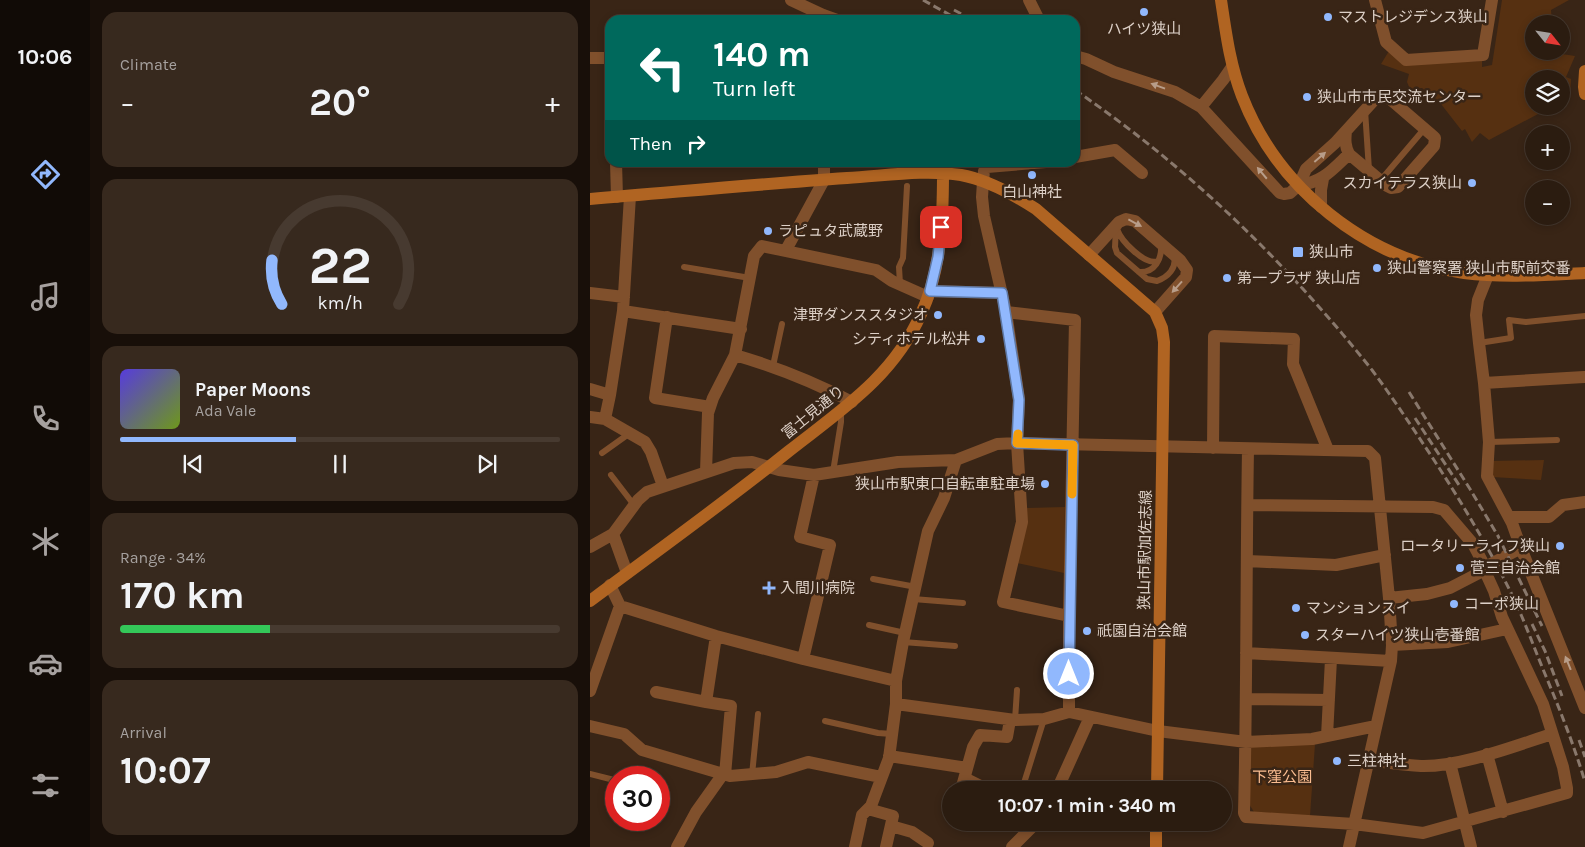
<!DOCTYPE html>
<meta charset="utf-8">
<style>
:root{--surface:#2b1c10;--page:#37291e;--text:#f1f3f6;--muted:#a6a19f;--line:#473a30;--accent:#91b8fd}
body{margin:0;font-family:Karla,"Noto Sans JP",sans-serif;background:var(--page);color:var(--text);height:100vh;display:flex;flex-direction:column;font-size:19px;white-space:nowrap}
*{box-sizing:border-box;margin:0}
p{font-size:16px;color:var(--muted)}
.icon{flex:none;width:28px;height:28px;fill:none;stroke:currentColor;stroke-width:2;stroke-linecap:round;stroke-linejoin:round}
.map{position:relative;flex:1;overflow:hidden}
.sheet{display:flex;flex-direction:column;gap:12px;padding:12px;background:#180f09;width:500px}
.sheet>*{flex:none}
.banner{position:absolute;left:15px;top:15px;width:475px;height:152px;border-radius:15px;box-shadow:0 2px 8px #0003,0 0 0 1px var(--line);background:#00695c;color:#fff;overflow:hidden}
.needle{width:32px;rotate:120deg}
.tools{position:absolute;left:935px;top:15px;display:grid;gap:10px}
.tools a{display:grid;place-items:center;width:45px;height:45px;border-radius:50%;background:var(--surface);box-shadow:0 2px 8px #0003,0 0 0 1px var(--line);font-size:25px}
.speed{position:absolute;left:15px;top:766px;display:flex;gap:10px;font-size:25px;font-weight:700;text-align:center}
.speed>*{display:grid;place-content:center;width:65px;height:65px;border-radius:50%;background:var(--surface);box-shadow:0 2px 8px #0003,0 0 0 1px var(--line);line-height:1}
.speed .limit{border:8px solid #d22;background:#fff;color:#111}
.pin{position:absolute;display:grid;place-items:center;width:42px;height:42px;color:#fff;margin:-21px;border-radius:10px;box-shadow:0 2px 8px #0006}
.me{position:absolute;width:55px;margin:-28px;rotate:0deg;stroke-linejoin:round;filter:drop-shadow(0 0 4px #0008)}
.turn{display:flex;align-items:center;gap:18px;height:105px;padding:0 25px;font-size:22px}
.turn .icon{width:65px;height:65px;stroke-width:2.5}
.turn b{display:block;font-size:35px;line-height:42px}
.then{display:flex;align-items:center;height:48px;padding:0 25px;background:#0003;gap:10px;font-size:19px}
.big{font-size:38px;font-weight:700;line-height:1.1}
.sheet .tile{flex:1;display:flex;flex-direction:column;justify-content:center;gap:8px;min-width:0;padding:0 18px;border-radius:15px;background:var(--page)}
.sheet .dial{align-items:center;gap:0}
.dial svg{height:130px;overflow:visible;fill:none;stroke:var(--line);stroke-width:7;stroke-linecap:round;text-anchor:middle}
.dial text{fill:var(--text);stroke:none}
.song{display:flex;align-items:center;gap:15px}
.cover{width:60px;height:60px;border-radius:8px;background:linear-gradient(135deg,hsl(250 70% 55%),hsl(80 70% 35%))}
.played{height:5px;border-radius:2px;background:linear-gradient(90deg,var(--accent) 40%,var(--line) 40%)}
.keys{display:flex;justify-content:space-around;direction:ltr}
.heat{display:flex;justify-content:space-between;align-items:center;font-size:28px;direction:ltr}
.charge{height:8px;border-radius:4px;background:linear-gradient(90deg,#34c759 34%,var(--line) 0)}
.trip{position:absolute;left:352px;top:781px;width:290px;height:50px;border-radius:25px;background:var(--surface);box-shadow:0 2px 8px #0003,0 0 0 1px var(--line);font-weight:700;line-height:50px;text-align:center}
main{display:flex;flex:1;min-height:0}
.menu{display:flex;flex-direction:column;width:90px;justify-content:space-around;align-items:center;background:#110b06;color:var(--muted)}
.menu .icon{width:35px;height:35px}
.menu .active{color:var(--accent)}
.menu b{font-size:22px;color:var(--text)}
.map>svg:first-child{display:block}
.green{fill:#563011}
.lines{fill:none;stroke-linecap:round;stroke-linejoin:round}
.lane{stroke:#80502c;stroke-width:6}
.street{stroke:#80502c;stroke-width:12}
.secondary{stroke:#b06422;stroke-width:12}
.rail{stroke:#89786c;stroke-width:3;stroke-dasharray:8 4;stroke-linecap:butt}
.oneway{fill:#b89d89}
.route-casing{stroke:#5e78a4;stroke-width:12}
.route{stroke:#91b8fd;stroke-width:9}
.slow{stroke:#f59e0b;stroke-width:9}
.poi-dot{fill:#91b8fd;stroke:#392516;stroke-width:2}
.labels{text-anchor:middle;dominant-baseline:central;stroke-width:5;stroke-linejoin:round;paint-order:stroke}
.poi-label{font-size:15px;fill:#ddd0c7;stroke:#392516;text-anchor:start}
.street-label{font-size:15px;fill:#ddd0c7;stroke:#392516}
.park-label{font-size:15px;fill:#fabc90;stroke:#392516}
</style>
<main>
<nav class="menu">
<b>10:06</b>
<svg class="icon active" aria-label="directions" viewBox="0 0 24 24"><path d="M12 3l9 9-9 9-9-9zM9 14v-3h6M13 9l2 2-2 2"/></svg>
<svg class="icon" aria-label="music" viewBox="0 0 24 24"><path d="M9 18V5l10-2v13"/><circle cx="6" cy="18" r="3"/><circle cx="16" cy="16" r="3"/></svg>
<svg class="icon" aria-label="phone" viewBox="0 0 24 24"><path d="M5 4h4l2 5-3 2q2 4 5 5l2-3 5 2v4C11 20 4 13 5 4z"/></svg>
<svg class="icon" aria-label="climate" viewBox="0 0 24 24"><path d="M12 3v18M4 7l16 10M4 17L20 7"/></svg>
<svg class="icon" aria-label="car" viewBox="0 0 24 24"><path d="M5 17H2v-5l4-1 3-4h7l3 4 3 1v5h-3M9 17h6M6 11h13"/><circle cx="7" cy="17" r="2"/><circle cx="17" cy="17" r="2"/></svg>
<svg class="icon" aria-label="filters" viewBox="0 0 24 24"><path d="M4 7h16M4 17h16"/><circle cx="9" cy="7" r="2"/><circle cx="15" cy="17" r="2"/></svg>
</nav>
<section class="sheet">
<div class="tile"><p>Climate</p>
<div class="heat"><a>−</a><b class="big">20°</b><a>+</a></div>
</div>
<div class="tile dial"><svg viewBox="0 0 100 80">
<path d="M14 69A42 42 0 1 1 86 69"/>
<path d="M14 69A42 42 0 0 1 8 42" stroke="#91b8fd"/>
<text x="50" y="56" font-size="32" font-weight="700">22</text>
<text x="50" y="72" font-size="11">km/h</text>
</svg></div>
<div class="tile">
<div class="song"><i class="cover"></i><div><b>Paper Moons</b><p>Ada Vale</p></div></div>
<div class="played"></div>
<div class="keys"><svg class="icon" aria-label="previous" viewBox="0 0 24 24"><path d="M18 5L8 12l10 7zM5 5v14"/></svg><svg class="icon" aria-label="pause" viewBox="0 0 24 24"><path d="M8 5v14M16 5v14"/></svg><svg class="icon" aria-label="next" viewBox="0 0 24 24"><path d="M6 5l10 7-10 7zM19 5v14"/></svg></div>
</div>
<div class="tile"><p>Range · 34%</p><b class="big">170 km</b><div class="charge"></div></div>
<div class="tile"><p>Arrival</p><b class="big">10:07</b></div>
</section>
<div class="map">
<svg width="995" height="847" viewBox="0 0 995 847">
<rect width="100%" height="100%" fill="#392516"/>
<path class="green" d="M912 0H979L961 10 962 24H944V51H965V53L985 56 976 77 981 79 980 97 971 102V79H944V106H963L899 140 890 133 882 142 875 129 872 131 851 104 832 88 820 89 817 82 819 74 791 64 799 51 815 64 892 61V67L902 65Z
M954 460 951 480 902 477V461Z
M475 507 474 573 427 563 437 508Z
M725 744 720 816 664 812 659 804 661 747Z"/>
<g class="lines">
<path class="lane" d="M775 110 779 170
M790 181 835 128
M526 227 525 247 527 253 557 279 567 281C578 277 587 268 584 256
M527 229C531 241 555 266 568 261
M94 267 160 278
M549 272C565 273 572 259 571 245
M310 284 309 267 313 258 317 186
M889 343 921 338 919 320 936 322 995 316
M183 366 192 324
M899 442 967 440
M12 453 40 433
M243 472 251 422V412
M21 475 44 505
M283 579 326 587
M323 599 373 603
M279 625 315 633
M313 642 365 646
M425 720 427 690
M235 721 288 733 302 734
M0 774 24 780
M162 775 168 714
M375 775 395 785H403L410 790
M434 783 454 719"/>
<path class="street" d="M201 0 233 15 247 20
M439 0 449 20
M785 0 796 42 816 60 893 55 902 0
M485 56 496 59 524 72 585 92 611 107
M0 58H20
M642 67 633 80 611 107 690 193 694 194 700 193 709 185 716 169 745 143 786 98 791 96 800 99 843 136 845 138 844 146 808 187 801 188 797 186 759 154C755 146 755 140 756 131
M485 157 525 150 552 173
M26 162 27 197
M456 162 397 167 394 171 393 182 392 197 394 216 416 312 429 399 427 443 432 522 413 602 479 616
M709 185C732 183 743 169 759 154
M731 207V190L733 179
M196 250 234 180V162
M499 255 529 222 536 219 545 221 590 260 597 270 596 277 565 312
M898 275 888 300 886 315 889 343 894 383 899 442 897 476 922 523 931 548
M340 291 412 293
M0 293 34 297
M33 311 151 329
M416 312 485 320 479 616V712
M77 317 65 398 120 407
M145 355C186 367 224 382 262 402
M894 383 994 377
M0 389 20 395
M0 417 15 419 55 442 61 452 73 486
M15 419 20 395 33 311 40 196
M623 448 624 336 704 339 703 364 738 450
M116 472 118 413 123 398 145 355 164 256 172 246 286 270 302 281 338 297
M658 505 843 507 854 510 883 544 892 561 894 569 904 591 912 617 953 704 973 767 977 788V793L833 833 764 824 656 817 654 813C657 692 656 570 658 449
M919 517H959L973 505 995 502
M23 534 37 573
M0 547 23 534 48 500 57 492 144 463 162 462 189 470 224 475 308 462 366 460 407 444 427 443 778 451 785 458 799 598 802 645 801 661 759 847
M657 561 746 565 795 555
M20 585 30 606 126 636 213 659 306 681
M799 598 837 594 860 588 889 573 899 565 931 548 995 708
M126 636 116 702 141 706 135 775
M802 645 858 642 917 629
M656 653 801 661
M213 659 240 545 210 537 224 475
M0 691 30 606
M66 692 116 702
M656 699 739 700
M306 704 425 720 454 719 479 712 568 731 656 742 722 739 786 726
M0 726 34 734 52 750 140 776 186 772 218 762 291 777
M737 736 741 659
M897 754 913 812
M299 756 377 768
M777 760C795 762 813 765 831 766 871 767 924 746 962 734
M860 763 881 847
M371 790 383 747 390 735 417 737 420 720
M467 790 500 717
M278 809 303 816 296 847
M301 826 322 832 338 843
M87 847 106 812 133 774
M265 847 272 815 281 806 299 758 306 704V681L313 642 338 531 354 498 366 460
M422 847 447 822"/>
<path class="secondary" d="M631 0C636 33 640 65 652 96 688 189 776 259 874 273 914 278 954 275 995 273
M995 71 994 87 995 94
M0 199C86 192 171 184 257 178 294 176 334 169 371 175 398 180 423 194 446 209L565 312 572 328 574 342 567 790
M0 601C67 551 134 503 199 451 251 410 303 377 331 314 351 271 353 220 353 173
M566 847V822"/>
<path class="rail" d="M333 0 369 20
M364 10 383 20
M485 90C598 167 697 263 782 370 803 398 822 427 842 457 872 503 901 551 925 601 936 625 945 650 955 674 970 710 984 745 995 782
M819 392 880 489 908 536 952 626
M825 418 869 485
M942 624 955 651 972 696
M989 740 995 757"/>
</g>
<defs><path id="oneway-solid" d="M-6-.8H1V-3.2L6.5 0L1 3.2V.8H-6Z" transform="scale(1.25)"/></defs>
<g class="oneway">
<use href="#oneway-solid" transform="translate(568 86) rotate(-160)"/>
<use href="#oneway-solid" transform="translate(730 157) rotate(-41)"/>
<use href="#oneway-solid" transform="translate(672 173) rotate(-130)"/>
<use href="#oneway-solid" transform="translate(545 223) rotate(28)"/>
<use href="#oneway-solid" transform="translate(587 287) rotate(132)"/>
<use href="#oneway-solid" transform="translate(978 663) rotate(-112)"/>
</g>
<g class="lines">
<defs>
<path id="route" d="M351 227 348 257 340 291 412 293 429 400 427 443 483 445 479 674"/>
</defs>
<use href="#route" class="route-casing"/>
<use href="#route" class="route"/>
<path class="slow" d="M428 434 427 443 483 445 482 494"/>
</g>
<g class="poi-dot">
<circle cx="554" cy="12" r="5"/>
<circle cx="738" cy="17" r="5"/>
<circle cx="717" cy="97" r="5"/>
<circle cx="442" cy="175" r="5"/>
<circle cx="882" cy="183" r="5"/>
<circle cx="178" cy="231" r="5"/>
<rect x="702" y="246" width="12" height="12" rx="2.5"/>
<circle cx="787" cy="268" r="5"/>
<circle cx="637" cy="278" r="5"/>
<circle cx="348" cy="315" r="5"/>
<circle cx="391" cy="339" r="5"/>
<circle cx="455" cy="484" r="5"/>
<circle cx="970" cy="546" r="5"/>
<circle cx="870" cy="568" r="5"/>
<path d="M176.5 580.5h5v5h5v5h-5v5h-5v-5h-5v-5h5z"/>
<circle cx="864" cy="604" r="5"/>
<circle cx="706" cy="608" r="5"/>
<circle cx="497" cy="631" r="5"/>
<circle cx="715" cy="635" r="5"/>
<circle cx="747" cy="761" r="5"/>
</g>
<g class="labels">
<g class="poi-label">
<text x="748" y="17">マストレジデンス狭山</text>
<text x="554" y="29" text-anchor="middle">ハイツ狭山</text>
<text x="727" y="97">狭山市市民交流センター</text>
<text x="872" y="183" text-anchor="end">スカイテラス狭山</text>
<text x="442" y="192" text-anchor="middle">白山神社</text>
<text x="188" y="231">ラピュタ武蔵野</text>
<text x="719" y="252">狭山市</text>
<text x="797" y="268">狭山警察署 狭山市駅前交番</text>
<text x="647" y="278">第一プラザ 狭山店</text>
<text x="338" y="315" text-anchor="end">津野ダンススタジオ</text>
<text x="381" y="339" text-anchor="end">シティホテル松井</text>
<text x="445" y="484" text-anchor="end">狭山市駅東口自転車駐車場</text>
<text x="960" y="546" text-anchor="end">ロータリーライフ狭山</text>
<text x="880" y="568">菅三自治会館</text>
<text x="190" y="588">入間川病院</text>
<text x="874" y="604">コーポ狭山</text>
<text x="716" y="608">マンションスイ</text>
<text x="507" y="631">祇園自治会館</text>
<text x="725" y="635">スターハイツ狭山壱番館</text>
<text x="757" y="761">三柱神社</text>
</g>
<g class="street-label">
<text transform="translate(223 412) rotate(-39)">富士見通り</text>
<text transform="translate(555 550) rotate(-89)">狭山市駅加佐志線</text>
</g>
<g class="park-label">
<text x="692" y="777">下窪公園</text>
</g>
</g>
</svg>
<div class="tools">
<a><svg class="needle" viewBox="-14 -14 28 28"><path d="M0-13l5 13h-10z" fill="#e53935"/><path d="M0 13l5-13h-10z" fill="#a6a19f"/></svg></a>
<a><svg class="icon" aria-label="layers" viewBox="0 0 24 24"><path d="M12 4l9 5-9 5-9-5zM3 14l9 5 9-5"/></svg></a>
<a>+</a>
<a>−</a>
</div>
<div class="speed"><div class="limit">30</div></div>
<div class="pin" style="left:351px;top:227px;background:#d93025"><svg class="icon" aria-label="arrive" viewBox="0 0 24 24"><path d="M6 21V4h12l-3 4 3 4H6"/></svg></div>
<svg class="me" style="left:479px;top:674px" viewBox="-20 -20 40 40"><circle r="17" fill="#91b8fd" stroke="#fff" stroke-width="3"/><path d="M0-11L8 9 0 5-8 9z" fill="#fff"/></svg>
<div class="trip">10:07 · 1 min · 340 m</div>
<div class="banner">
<div class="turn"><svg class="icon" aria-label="left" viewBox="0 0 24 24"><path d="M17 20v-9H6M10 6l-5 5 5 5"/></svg><div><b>140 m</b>Turn left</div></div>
<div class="then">Then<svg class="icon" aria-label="right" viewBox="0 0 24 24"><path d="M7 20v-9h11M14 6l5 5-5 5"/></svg></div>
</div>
</div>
</main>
